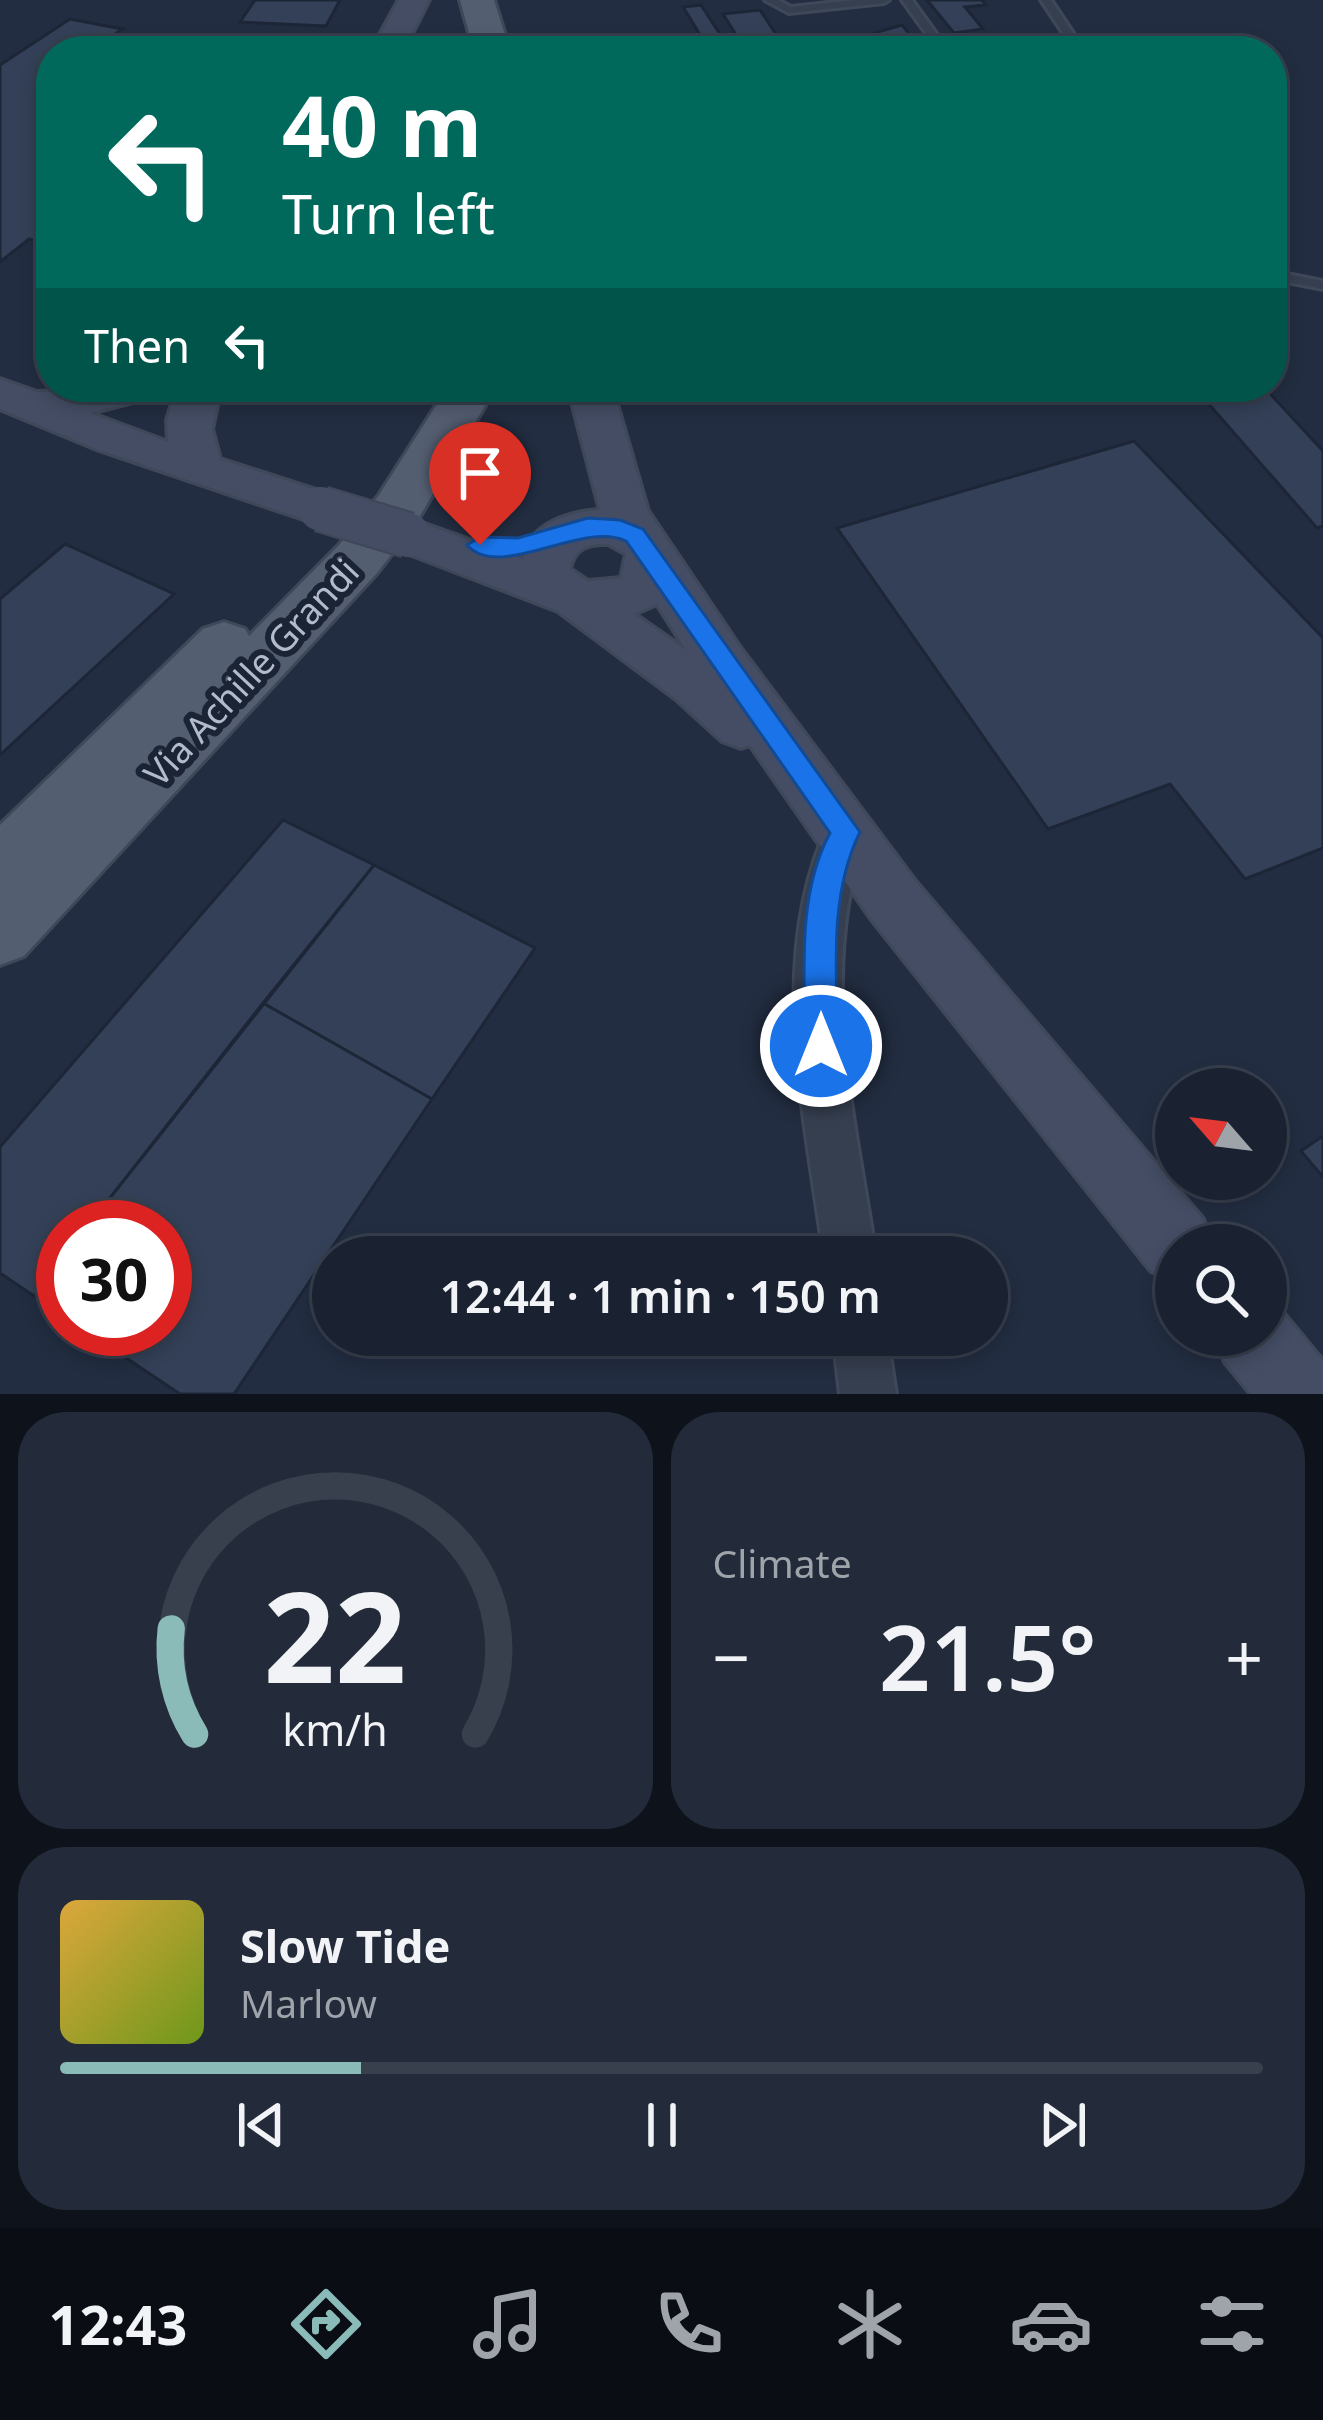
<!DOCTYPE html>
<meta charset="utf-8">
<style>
:root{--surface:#1a2231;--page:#232a39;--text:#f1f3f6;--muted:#9fa4ab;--line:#383f4d;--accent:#8bbbb9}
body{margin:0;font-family:"Noto Sans",sans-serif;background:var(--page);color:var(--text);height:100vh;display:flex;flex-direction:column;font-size:45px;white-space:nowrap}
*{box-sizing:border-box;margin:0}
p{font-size:39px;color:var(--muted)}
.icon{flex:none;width:66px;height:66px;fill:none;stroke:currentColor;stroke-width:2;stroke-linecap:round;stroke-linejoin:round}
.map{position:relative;height:1394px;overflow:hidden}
.details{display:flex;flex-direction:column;gap:18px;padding:18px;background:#0e131b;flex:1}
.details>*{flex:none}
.top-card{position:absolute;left:36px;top:36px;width:1251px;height:366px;border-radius:48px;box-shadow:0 6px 18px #0003,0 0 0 3px var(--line);background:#00695c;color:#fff;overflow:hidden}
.needle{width:78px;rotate:298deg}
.buttons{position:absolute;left:1155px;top:1068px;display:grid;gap:24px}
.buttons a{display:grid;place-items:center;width:132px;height:132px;border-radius:50%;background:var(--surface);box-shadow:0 6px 18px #0003,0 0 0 3px var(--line);font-size:60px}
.speed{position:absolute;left:36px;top:1200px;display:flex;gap:24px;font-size:60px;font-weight:700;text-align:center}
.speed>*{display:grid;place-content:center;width:156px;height:156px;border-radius:50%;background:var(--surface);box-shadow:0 6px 18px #0003,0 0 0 3px var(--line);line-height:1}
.speed .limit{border:18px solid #d22;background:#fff;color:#111}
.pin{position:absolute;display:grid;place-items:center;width:102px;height:102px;color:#fff;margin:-123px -51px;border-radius:50% 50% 50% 0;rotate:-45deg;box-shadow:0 0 12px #0007}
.pin .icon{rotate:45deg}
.me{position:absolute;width:132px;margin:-66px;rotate:0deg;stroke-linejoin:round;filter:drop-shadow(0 0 9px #0008)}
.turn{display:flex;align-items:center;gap:42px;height:252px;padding:0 48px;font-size:54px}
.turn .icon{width:156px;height:156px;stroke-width:2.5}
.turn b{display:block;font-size:84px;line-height:102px}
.then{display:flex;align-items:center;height:114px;padding:0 48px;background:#0003;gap:24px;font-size:45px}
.big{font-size:90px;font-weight:600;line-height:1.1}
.details .widget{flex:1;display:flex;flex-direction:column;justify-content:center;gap:18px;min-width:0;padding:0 42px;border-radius:48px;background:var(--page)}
.details .dial{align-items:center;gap:0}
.dial svg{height:312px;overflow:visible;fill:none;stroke:var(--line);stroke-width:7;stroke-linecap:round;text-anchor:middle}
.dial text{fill:var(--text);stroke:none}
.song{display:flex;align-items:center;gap:36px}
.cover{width:144px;height:144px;border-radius:18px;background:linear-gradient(135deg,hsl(40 70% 55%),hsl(80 70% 35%))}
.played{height:12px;border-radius:6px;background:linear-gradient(90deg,var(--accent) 25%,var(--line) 25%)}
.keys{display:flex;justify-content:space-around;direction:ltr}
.heat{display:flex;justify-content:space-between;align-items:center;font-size:66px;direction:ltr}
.details .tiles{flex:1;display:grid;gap:18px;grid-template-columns:1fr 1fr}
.widget:last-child{grid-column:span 2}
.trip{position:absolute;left:312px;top:1236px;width:696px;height:120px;border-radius:60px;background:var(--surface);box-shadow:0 6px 18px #0003,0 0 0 3px var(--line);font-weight:600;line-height:120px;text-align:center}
.menu{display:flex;height:192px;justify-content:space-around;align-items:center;background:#0a0e14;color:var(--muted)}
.menu .icon{width:84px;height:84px}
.menu .on{color:var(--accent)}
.menu b{font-size:54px;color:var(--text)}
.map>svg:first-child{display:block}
.building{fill:#334057;stroke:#1d2637;stroke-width:3}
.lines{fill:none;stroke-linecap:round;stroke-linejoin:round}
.lane-casing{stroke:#3f4859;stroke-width:6}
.street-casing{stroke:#3f4859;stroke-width:6}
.secondary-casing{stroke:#3f4859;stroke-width:6}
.primary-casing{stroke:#3f4859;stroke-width:6}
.lane{fill:#363f50;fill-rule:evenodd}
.street{fill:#363f50;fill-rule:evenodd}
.secondary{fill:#444d64;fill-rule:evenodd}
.primary{fill:#545e71;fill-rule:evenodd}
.secondary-bridge-casing{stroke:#3f4859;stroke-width:48;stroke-linecap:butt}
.secondary-bridge{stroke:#444d64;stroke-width:44}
.route{fill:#1a73e8;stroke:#114b97;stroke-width:3}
.labels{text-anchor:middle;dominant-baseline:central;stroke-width:12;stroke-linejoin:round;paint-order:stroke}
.street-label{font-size:36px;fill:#b2bacb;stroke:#1b2435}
</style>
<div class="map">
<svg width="1323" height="1394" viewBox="0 0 1323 1394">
<rect width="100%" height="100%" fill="#222d41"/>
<path class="building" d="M255 0H340L326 26 240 22Z
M927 0H982L986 5 965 7 983 29 954 33Z
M701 5 731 51H710L683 7Z
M760 10 787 51H746L723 14Z
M70 19 122 29 108 39 163 50 51 51V236L43 242 29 239 0 262V65Z
M902 25 922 50 880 51 867 35Z
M1194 387H1264L1323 451V526L1317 528Z
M1134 441 1323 638V848L1245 879 1170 784 1048 829 837 528Z
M65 544 174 594 0 755V599Z
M283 820 374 865 87 1227H63V1258L34 1296 0 1273V1147Z
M374 865 535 948 432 1099 263 1003Z
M263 1003 432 1099 234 1394H180L83 1329H165V1227H87Z
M1323 1136V1177L1301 1151Z
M63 1258V1315L34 1296Z"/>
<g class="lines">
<defs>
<path id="lane" d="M765 0H778L791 7 855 0H889L884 3 789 13Z
M902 0H912L949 51H939Z
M1041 0H1051L1085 51H1075Z
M1272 271 1323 281V289L1272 279Z"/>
<path id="street" d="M846 814 861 819 867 832C816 969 855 1117 876 1257H824C805 1115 765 954 831 819Z
M833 1335H887L896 1394H840Z"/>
<path id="secondary" d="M399 0H429L403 51H371Z
M0 379 37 392 159 387 152 397 90 413 168 442 167 420 177 387H221L212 429 220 459 338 497 345 509 338 521 321 525 99 450 0 409Z
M568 387H612L648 511 739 646 916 882 1203 1219 1213 1245H1176V1281L1151 1271 872 920 750 745 741 748 722 741 676 699 558 611 391 547 384 535 391 523 408 518 523 559C529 524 568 512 600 510ZM608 544 626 554 621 578 588 581 570 569C574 548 588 543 608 544ZM657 604 686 650 634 614Z
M1266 1303 1279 1308 1323 1361V1394H1251L1225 1362 1214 1335H1266Z"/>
<path id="primary" d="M460 0H494L510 51H474Z
M448 387H496L417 521 377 573 24 956 0 965V825L203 629 224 622 245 629 249 636 339 545 379 495Z"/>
</defs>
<use href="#lane" class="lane-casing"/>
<use href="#street" class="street-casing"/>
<use href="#secondary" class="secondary-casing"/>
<use href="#primary" class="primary-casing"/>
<use href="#lane" class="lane"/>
<use href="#street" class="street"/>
<use href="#secondary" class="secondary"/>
<use href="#primary" class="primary"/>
<defs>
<path id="secondary-bridge" d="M321 509 408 535"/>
</defs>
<use href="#secondary-bridge" class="secondary-bridge-casing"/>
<use href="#secondary-bridge" class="secondary-bridge"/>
</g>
<path class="route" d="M588 518 620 520 643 529 860 832C828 897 837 975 838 1046L833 1057 821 1062 810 1057 805 1046C805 976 796 896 830 833L626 541C581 520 500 582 467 545L480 537 518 538Z"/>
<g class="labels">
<g class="street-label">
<text transform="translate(251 672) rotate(-47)">Via Achille Grandi</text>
</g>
</g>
</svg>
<div class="buttons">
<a><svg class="needle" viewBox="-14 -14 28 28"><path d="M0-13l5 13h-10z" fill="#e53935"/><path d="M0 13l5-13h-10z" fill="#9fa4ab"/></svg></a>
<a><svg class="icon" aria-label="search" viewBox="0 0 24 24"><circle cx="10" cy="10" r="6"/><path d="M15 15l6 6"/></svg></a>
</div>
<div class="speed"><div class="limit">30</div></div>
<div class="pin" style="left:480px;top:545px;background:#d93025"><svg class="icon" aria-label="arrive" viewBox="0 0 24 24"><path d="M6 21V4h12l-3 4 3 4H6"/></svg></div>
<svg class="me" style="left:821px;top:1046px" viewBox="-20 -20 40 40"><circle r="17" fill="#1a73e8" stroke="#fff" stroke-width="3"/><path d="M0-11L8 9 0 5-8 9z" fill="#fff"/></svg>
<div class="trip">12:44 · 1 min · 150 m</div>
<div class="top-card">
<div class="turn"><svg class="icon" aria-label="left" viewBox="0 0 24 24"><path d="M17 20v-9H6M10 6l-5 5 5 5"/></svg><div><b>40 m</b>Turn left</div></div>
<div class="then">Then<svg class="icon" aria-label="left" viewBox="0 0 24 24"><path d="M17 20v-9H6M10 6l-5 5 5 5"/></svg></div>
</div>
</div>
<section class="details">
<div class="tiles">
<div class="widget dial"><svg viewBox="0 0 100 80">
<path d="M14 69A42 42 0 1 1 86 69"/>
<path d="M14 69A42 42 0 0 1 8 42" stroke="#8bbbb9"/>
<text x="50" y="56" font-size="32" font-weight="700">22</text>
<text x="50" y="72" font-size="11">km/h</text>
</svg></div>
<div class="widget"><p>Climate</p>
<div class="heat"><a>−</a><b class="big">21.5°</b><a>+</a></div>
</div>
<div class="widget">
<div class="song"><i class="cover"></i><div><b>Slow Tide</b><p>Marlow</p></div></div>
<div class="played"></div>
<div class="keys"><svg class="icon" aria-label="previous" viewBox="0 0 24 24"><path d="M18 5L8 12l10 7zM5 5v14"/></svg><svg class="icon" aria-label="pause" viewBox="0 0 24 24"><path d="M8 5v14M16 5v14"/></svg><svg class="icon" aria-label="next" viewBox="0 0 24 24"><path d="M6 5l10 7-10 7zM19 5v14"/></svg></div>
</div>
</div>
</section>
<nav class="menu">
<b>12:43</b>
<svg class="icon on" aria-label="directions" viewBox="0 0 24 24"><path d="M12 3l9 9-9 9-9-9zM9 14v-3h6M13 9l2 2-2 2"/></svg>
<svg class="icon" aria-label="music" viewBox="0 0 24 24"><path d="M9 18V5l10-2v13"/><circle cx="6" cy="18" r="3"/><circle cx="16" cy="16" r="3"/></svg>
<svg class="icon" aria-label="phone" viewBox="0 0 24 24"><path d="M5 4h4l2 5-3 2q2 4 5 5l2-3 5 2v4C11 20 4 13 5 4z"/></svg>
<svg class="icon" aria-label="climate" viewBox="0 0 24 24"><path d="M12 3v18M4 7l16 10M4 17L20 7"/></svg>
<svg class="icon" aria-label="car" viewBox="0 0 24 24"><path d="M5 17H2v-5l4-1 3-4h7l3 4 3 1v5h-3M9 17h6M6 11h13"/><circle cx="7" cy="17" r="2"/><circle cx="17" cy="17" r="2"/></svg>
<svg class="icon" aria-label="filters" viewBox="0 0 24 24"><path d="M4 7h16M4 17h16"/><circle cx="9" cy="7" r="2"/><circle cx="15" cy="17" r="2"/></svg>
</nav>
